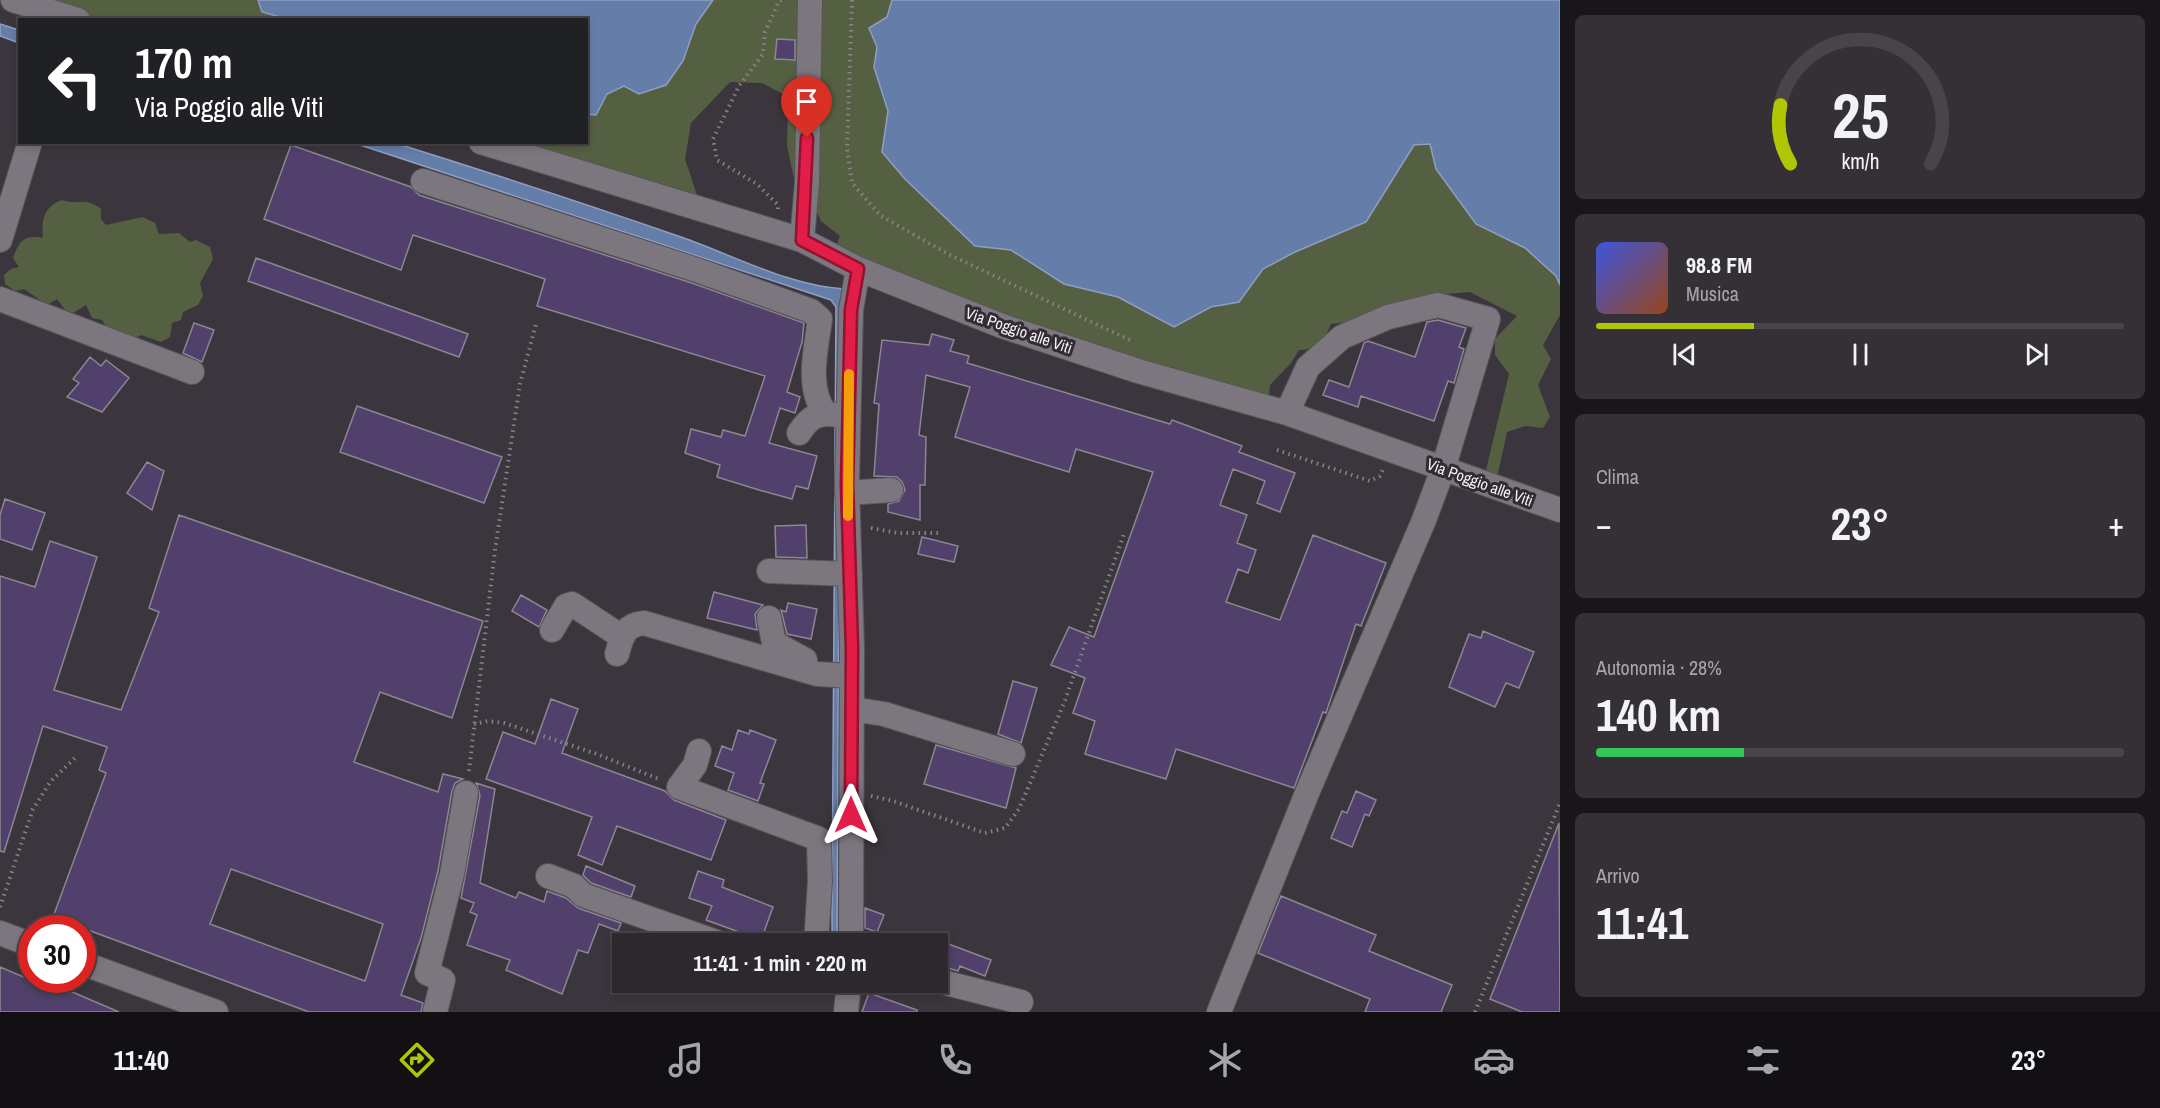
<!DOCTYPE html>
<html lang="it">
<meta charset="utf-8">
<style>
:root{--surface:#2c282e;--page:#343036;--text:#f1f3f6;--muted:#a6a6aa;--line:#48444a;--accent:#b0c503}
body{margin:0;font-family:"Archivo Narrow",sans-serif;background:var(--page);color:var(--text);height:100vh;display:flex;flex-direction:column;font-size:22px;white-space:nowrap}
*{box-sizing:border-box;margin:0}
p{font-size:20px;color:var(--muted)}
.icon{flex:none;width:33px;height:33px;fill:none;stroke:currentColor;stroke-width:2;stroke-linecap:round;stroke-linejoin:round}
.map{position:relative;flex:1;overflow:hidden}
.sheet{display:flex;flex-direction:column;gap:15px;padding:15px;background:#181619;width:600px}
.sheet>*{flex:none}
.banner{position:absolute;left:18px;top:18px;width:570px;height:126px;border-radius:0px;box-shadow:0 3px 9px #0003,0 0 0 2px var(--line);background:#202124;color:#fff;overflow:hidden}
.speed{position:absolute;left:18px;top:915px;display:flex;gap:12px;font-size:30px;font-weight:700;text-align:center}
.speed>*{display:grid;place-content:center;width:78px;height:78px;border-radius:50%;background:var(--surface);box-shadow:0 3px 9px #0003,0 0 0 2px var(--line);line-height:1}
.speed .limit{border:9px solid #d22;background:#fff;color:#111}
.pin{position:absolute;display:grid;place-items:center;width:51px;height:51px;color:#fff;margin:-62px -26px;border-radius:50% 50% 50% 0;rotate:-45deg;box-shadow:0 0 6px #0007}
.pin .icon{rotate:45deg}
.me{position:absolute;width:66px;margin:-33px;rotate:0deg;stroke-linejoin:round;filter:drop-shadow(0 0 4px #0008)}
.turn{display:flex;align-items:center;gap:21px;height:126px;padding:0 18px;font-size:27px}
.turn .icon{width:78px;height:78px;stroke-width:2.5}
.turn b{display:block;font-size:42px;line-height:51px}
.big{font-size:45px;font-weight:700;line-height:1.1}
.sheet .card{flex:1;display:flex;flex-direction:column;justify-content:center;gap:9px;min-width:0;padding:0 21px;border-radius:9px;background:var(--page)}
.sheet .dial{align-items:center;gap:0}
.dial svg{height:156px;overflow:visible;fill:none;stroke:var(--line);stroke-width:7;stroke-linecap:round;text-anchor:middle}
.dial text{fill:var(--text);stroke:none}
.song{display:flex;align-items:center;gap:18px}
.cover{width:72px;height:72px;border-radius:9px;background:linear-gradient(135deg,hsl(230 70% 55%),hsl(20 70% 35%))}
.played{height:6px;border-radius:3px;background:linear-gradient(90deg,var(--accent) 30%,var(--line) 30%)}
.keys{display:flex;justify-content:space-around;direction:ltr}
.heat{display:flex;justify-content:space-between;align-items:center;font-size:33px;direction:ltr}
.charge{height:9px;border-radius:4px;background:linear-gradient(90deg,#34c759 28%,var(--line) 0)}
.trip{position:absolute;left:612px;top:933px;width:336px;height:60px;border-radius:0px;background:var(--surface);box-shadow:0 3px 9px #0003,0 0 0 2px var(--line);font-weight:700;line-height:60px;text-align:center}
.tabs{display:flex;height:96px;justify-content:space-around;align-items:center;background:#121012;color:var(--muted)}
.tabs .icon{width:42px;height:42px}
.tabs .on{color:var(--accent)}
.tabs b{font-size:27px;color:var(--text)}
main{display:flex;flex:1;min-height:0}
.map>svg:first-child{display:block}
.green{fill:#556043}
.water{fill:#657da9;stroke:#909fc0;stroke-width:1.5}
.building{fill:#51406b;stroke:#8a8791;stroke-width:1.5;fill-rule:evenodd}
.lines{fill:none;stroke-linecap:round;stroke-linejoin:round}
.minor-casing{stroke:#58545a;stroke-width:26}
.path{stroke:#878389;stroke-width:4;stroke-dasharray:1.5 4.5;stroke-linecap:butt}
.minor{stroke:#7c767e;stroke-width:24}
.route-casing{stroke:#92132f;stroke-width:15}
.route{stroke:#e11d48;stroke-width:10}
.slow{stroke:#f59e0b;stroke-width:10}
.labels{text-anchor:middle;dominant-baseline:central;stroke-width:6;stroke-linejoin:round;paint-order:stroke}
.street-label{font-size:16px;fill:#f3eff4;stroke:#312b33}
</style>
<main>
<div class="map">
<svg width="1560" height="1012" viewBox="0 0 1560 1012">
<rect width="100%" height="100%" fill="#3b363d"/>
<path class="green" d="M13 0H258L262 12 287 19H78Z
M713 0H892L887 17 869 28 877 47 874 67 888 111 882 151 905 179 975 246 1011 250 1064 284 1118 297 1174 327 1211 308 1239 302 1263 269 1295 252 1414 145 1430 144 1436 169 1476 224 1525 248 1557 276 1560 285V315L1543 345 1551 359 1538 385 1550 417 1543 428 1525 426 1507 432 1495 487 1483 483 1509 374 1495 355V339L1517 316 1470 292 1420 296 1416 303 1356 321 1331 324C1324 340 1318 350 1299 350L1291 363 1270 385 1268 407 833 256 840 236 821 221 806 190 795 183 787 146 788 102 781 93 762 83 730 82 691 123 685 159 702 210 481 143 586 142 587 114 596 115 607 94 683 61 696 24Z
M62 200C79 206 84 196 101 209V219L106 225 143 217 155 223 159 234 179 233 190 242 196 240 210 247 213 259 200 283 203 296 198 305 183 312 181 320 172 323 170 337 161 342 141 335C128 344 108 332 102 320L92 318 86 305 73 313 65 310 57 299 47 305 24 289 15 291 5 284 4 275 11 269 19 267 13 258C19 241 24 234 43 238 41 221 44 206 62 200Z"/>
<path class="water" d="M258 0H713L696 24 683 61 666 85 639 94 624 86 607 94 596 115 587 114 586 20 287 19 262 12Z
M892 0H1560V285L1556 276 1525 248 1476 224 1436 169 1430 144 1414 145 1366 222 1295 252 1263 269 1239 302 1211 307 1174 327 1118 297 1064 284 1011 250 975 246 905 179 882 152 888 111 874 67 877 47 869 28 887 17Z
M0 24 19 30V43L0 36Z
M354 143H395C491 173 586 204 681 237 733 255 789 286 845 289L839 558 837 943H832V913C835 711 833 509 836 307L831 300Z"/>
<path class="building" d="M777 39 795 40V60L775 59Z
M291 145 411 187 419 195 692 283 804 323 802 342 787 392 800 397 795 413 780 408 769 443 817 456 808 489 796 486 792 499 759 490 717 477 720 465 685 453 691 429 721 437 723 430 745 436 765 376 537 306 545 279 413 235 401 270 264 219Z
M256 258 468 334 459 357 248 281Z
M1438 320 1466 328 1459 347 1464 349 1454 383 1448 381 1434 421 1361 396 1358 407 1323 395 1329 380 1349 387 1364 343 1368 341 1415 357 1427 322Z
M194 323 214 330 202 362 183 353Z
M932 334 954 340 950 351 969 356 967 363 1170 424 1172 420 1242 446 1239 452 1295 473 1280 512 1257 503 1265 481 1233 469 1220 505 1247 515 1237 543 1256 550 1248 573 1238 569 1226 602 1280 620 1313 535 1386 563 1361 626 1356 624 1328 707 1326 713 1323 712 1294 788 1176 749 1166 779 1085 754 1095 721 1073 713 1085 678 1051 665 1069 627 1094 637 1153 472 1076 449 1069 472 955 437 970 387 926 375 919 435 926 437 925 485H920V520L888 512V504L899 501 905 490 902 482 897 477 874 476 879 404 874 403 882 340 929 345Z
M90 357 101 366 106 360 129 378 102 412 67 397 79 383 73 379Z
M357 406 502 457 484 503 340 452Z
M147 462 164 471 152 510 127 493Z
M5 499 45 513 32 550 0 539V515Z
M179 515 483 621 452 718 380 692 354 762 438 792 443 774 463 779 455 783 452 791 438 871 421 938 401 995 423 1003 421 1012H309L53 917 106 773 99 770 107 747 43 726 4 852 0 851V576L35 587 50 541 97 557 54 690 121 710 159 612 149 608ZM231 869 383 924 365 981 210 924Z
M806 525 807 558 776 557 775 526Z
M922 537 958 546 954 562 918 554Z
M714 592 763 605 755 614 757 630 707 618Z
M521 595 547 610 539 627 512 611Z
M788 603 817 609 811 639 787 634 781 610 786 612Z
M1483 631 1534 652 1519 688 1506 683 1495 707 1449 687 1469 634 1481 638Z
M1013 681 1037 688 1021 743 998 734Z
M551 699 578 709 562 753 665 791 674 800 726 820 711 860 617 826 602 865 578 855 592 817 486 779 503 732 535 744Z
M738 730 749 734 750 730 776 740 760 783 764 784 758 801 728 790 734 773 715 766 722 746 732 750Z
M936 745 1016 768 1006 808 924 784Z
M476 783 495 789 480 883 516 898 519 892 544 902 547 891 566 898 578 908 621 923 618 931 599 924 588 953 578 950 562 994 506 970 510 960 467 945 477 915 470 912 474 903 461 898 480 795Z
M1356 791 1376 800 1369 816 1365 814 1352 847 1331 838 1342 811 1347 813Z
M1559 823 1560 1012H1522L1490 999Z
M586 866 635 886 631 897 591 883 583 875Z
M698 871 724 880 722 887 773 907 761 940 706 920 712 906 689 898Z
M1281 896 1376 935 1369 951 1452 985 1441 1012H1365L1370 999 1258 953Z
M865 908 884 915 877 932 865 928Z
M938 940 991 960 985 976 960 966 958 971 938 965Z
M0 967 54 990 56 985 119 1012H0Z
M869 993 917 1010V1012H862Z"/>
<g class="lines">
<defs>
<path id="minor" d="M13 0 78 20
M481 142 802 240 858 269 1002 326 1138 371 1287 413 1560 510
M423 181 697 270 811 311 820 319C816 350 806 387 825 413
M0 240 30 142
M802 240 807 183 810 0
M0 299 192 372
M799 433C810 416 818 412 839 415
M847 493 891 490
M769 571 850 574
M769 618 774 643 805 660
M552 630 566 606 572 604 622 637
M617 654C622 636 624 625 644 623L817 674 852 676
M852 709 884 714 1013 754
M699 751 695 765 679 787 819 839 820 881 816 944
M548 876 574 886 583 895 722 944
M0 933 32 945
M851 944 852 648 847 484 851 310 858 269
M82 963 216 1012
M938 981 1021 1002
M435 1012 443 980 427 973 452 874 466 793
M846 1012 849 982
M1219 1012 1307 793 1424 520 1443 469 1488 319 1438 305 1388 317 1342 337 1308 367 1287 413"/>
</defs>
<use href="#minor" class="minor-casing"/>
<path class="path" d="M852 0 847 148 852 183 881 216 950 255 1132 341
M778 209V205L757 184 717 160 713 139 739 86 763 54 765 32 779 1 786 0
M1277 450 1370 481 1380 476 1383 469
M871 528 898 533H942
M474 724 488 721 504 723 597 754 659 779
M469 771 495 550 520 384 536 324
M871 796 893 801 985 833 1005 828 1019 809 1064 703 1124 534
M0 907 33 809 51 781 77 756
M892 936 894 944
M1475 1012 1560 803"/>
<use href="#minor" class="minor"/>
</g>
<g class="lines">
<defs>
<path id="route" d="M807 138 802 240 858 269 851 310 847 484 852 648 851 815"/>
</defs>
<use href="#route" class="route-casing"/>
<use href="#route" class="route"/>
<path class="slow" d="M848 516 849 374"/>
</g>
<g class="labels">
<g class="street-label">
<text transform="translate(1019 330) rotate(19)">Via Poggio alle Viti</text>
<text transform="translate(1480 482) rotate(20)">Via Poggio alle Viti</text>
</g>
</g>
</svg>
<div class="speed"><div class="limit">30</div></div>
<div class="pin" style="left:807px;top:138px;background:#d93025"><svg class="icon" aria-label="arrive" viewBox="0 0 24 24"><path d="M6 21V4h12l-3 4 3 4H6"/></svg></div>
<svg class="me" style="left:851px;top:815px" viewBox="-20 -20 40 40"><path d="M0-17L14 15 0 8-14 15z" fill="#e11d48" stroke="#fff" stroke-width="4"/></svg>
<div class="trip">11:41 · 1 min · 220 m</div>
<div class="banner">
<div class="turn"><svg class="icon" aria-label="left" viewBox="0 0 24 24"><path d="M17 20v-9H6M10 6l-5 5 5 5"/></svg><div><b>170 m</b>Via Poggio alle Viti</div></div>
</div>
</div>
<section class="sheet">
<div class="card dial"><svg viewBox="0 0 100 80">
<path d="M14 69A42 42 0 1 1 86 69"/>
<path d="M14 69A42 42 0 0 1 9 39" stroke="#b0c503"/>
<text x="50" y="56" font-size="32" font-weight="700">25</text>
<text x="50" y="72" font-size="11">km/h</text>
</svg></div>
<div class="card">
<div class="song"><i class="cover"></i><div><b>98.8 FM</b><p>Musica</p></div></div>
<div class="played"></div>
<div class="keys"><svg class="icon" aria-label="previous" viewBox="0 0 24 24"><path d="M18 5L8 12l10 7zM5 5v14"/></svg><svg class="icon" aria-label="pause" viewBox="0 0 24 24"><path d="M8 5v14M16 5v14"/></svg><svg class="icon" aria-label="next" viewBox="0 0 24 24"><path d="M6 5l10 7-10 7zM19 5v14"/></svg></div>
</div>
<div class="card"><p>Clima</p>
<div class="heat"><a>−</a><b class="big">23°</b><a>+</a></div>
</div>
<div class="card"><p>Autonomia · 28%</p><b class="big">140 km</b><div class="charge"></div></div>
<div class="card"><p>Arrivo</p><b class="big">11:41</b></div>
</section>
</main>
<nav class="tabs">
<b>11:40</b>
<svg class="icon on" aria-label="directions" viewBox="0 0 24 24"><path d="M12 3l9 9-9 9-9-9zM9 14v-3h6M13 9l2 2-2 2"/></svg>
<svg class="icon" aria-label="music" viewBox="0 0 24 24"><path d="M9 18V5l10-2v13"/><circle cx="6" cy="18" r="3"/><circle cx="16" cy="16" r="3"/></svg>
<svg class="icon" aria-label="phone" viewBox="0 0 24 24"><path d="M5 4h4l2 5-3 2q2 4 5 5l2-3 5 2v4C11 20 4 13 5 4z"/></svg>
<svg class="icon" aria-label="climate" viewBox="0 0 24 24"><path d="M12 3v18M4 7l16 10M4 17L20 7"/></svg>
<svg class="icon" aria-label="car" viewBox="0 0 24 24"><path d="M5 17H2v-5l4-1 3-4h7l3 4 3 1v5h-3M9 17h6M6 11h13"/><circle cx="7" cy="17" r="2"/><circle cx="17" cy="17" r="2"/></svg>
<svg class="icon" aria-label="filters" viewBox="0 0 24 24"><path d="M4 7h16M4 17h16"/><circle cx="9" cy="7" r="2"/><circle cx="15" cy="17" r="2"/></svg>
<b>23°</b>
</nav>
